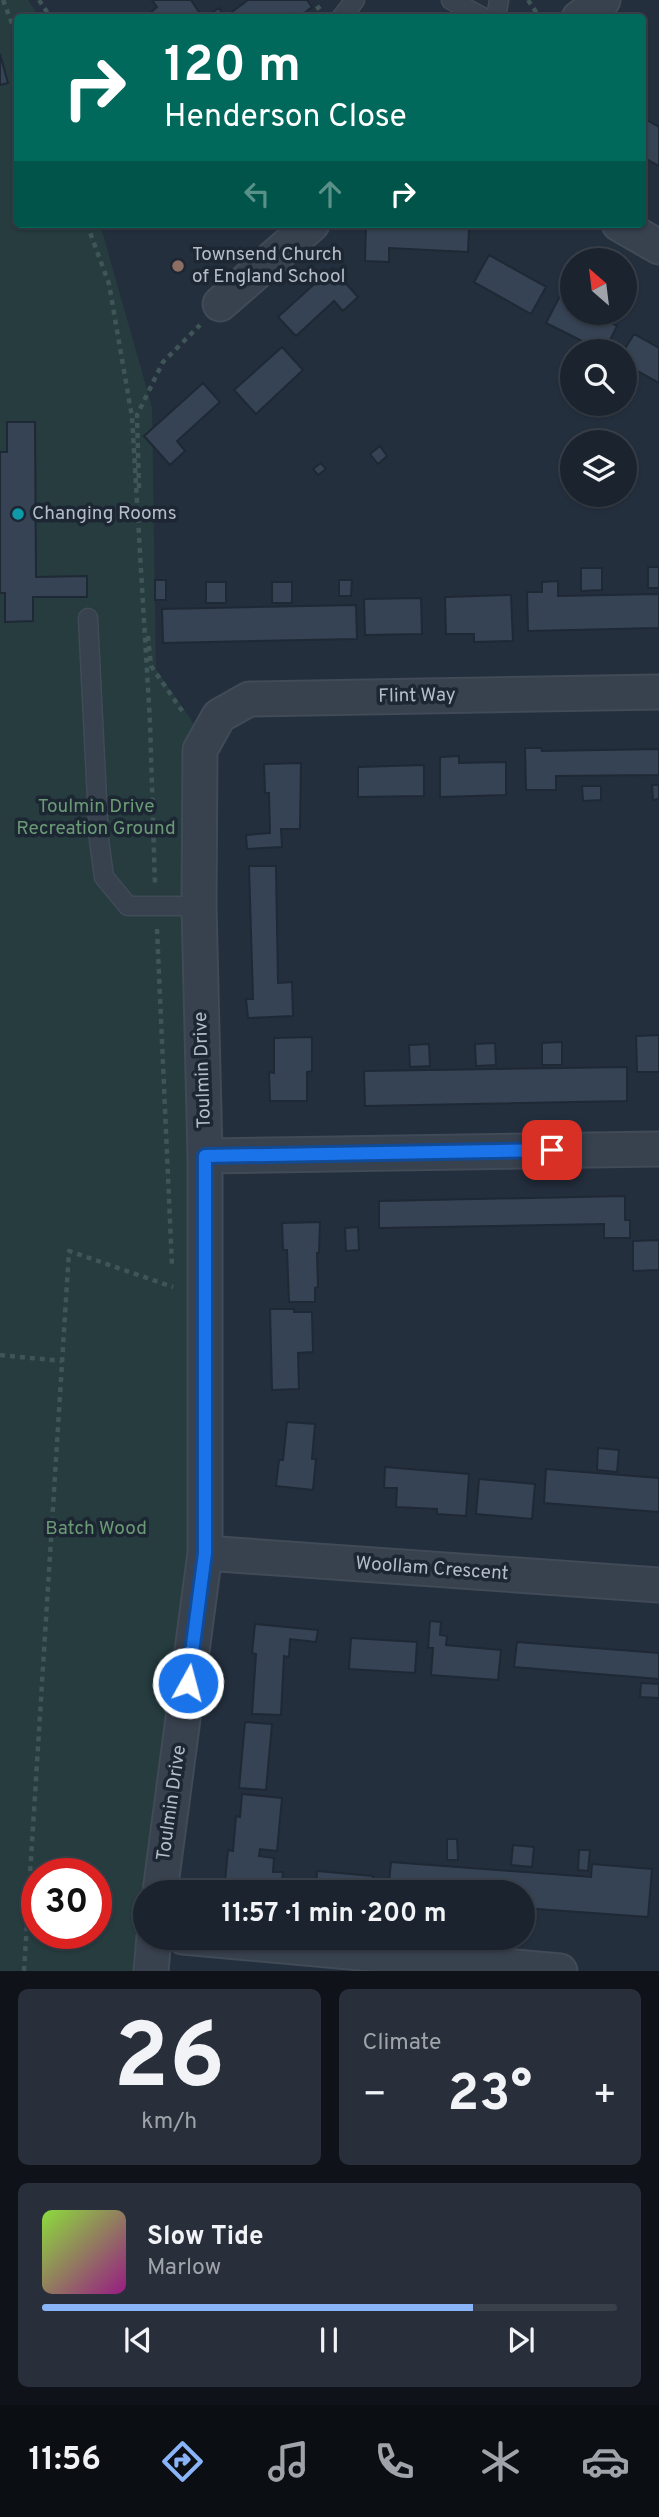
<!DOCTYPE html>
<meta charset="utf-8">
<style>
:root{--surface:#1b232e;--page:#282f3a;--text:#f1f3f6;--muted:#a0a4aa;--line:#39404a;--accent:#8ab4f8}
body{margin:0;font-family:Overpass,sans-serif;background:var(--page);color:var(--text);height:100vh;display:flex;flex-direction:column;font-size:26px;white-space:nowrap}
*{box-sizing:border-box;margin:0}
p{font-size:23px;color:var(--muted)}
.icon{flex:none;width:38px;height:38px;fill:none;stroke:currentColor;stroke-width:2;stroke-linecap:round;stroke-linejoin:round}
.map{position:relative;height:1971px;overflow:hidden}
.panel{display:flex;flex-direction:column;gap:18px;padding:18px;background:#0f1319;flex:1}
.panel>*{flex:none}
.guide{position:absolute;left:14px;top:14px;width:632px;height:214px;border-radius:7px;box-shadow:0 2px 5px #0004,0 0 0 2px var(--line);background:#00695c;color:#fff;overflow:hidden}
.needle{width:46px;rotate:332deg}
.controls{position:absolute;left:560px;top:248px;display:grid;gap:14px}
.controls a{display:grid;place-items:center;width:77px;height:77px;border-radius:50%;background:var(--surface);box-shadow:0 2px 5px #0004,0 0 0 2px var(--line);font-size:35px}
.speed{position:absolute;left:21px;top:1858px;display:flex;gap:14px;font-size:35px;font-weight:700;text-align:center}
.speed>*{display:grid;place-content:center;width:91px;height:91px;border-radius:50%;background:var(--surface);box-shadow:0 2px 5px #0004,0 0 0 2px var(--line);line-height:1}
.speed .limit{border:10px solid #d22;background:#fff;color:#111}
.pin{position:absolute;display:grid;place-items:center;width:60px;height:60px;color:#fff;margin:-30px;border-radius:14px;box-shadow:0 4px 10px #0006}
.me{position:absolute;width:77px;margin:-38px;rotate:7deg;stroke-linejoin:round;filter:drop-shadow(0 0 5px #0008)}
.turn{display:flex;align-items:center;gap:24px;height:147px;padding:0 35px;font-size:32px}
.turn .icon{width:91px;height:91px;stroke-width:2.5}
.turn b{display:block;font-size:49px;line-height:60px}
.lanes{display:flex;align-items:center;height:66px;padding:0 35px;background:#0003;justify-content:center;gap:35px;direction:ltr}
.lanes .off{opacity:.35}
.big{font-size:52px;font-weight:700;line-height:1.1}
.panel .card{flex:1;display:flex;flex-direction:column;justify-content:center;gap:10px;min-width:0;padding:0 24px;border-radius:10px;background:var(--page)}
.panel .dial{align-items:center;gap:0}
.dial b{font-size:91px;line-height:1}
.song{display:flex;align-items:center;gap:21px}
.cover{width:84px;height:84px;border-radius:10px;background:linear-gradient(135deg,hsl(90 70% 55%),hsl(310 70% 35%))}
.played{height:7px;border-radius:4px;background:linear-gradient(90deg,var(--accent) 75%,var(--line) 75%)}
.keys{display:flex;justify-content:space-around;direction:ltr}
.heat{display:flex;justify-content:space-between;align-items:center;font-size:38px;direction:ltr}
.panel .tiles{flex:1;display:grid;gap:18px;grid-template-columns:1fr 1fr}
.card:last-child{grid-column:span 2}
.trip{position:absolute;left:133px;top:1880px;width:402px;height:70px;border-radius:35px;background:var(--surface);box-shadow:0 2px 5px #0004,0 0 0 2px var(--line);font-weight:700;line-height:70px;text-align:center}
.menu{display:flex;height:112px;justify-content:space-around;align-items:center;background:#0b0e12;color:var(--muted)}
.menu .icon{width:49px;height:49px}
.menu .current{color:var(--accent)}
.menu b{font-size:32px;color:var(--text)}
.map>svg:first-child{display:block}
.green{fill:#263c3f;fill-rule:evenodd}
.building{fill:#364354;stroke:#1f2835;stroke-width:2}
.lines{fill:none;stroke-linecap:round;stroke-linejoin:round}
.lane-casing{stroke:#414a57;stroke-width:21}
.street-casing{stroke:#414a57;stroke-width:37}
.path{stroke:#3f5557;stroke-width:4.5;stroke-dasharray:5 5;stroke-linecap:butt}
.lane{stroke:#38414e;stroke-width:18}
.street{stroke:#38414e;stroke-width:33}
.route-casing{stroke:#114b97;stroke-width:18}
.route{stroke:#1a73e8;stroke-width:12}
.education-dot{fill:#8d6e63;stroke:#1d2633;stroke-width:2.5}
.culture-dot{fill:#0f9aa8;stroke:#1d2633;stroke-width:2.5}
.labels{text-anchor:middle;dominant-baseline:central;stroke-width:7;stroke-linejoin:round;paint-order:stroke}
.poi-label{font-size:19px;fill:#b4bcc9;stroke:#1d2633;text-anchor:start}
.street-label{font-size:19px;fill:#b4bcc9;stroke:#1d2633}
.park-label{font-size:19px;fill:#6b9a76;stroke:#1d2633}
</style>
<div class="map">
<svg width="659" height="1971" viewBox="0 0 659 1971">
<rect width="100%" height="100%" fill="#242f3e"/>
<path class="green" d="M0 0H28L39 17 18 18V224H100L152 407 156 669 194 724 188 1312 193 1549 137 1971H0ZM37 1874H96V1934H37Z"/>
<path class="building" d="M152 0H191L203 18H144L157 7Z
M248 0H307L312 7 298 18H294L291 13 285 18H204L219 8 225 17Z
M0 54 8 83 0 85Z
M645 119 659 127V166L642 157V124Z
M366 224 469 227 468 252 389 248V262L365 261Z
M489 255 546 287 531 314 474 282Z
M332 268 358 297 343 311 334 301 296 336 278 317Z
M560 296 572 303V313H593L617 326 604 352 546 323Z
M634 334 659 348V383L625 364 623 352Z
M282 347 303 370 256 414 234 390Z
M203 383 220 402 177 441 185 451 170 465 144 436Z
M7 422H35L36 577 87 576V597H33V621L5 622V593H0V452H7Z
M380 446 387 456 378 464 370 454Z
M321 463 326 469 318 475 313 469Z
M160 510H173V521L160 522Z
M648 567H659V588H648Z
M581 568H602V590L581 591Z
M155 580H166V600H155Z
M339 580H352L351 596H339Z
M558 581V596L659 594V628L528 631 527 592H542V582Z
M206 582H226V603H206Z
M272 582H292V603H272Z
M511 595 513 641 474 642V634H446L445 597Z
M421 598 422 634 365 635 364 599Z
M356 605 357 639 163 643 162 609Z
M525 748H541L542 751 659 749V775L556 776V790H526Z
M459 756V763L506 762V795L440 797V757Z
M301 763 300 829H281L282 847 247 849 246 835 270 833 269 793H265L264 764Z
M424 765V796L358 797V767Z
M652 785H659V799L653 800Z
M582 786H601V800L583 801Z
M249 866H276L278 983 292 982 293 1016 248 1018 246 999H253Z
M659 1035V1072H637L636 1036Z
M312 1037V1071L307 1072V1101H270L269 1072 274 1073V1038Z
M562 1042V1065H542V1043Z
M495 1043 496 1065 476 1066 475 1044Z
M429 1044 430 1066 410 1067 409 1045Z
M627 1067V1101L365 1106 364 1071Z
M625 1196V1220H630V1238H604V1224L379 1228V1201Z
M320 1222 319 1253H317L318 1287 315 1288V1302H289L287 1250H283L282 1223Z
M358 1227 359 1250 346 1251 345 1228Z
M659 1240V1270L633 1271V1241Z
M270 1309H294V1312H312L313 1352 298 1353 299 1389 272 1390Z
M287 1422 315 1424 312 1459H316L313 1490 276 1486 279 1460H283Z
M598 1448 619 1450 617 1472 597 1470Z
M385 1467 469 1474 466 1516 437 1514V1509L396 1507 397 1488H384Z
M546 1469 659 1478V1512L544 1503Z
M479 1479 535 1484 532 1519 476 1514Z
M430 1621 441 1622 440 1635 447 1636 446 1645 501 1650 498 1680 431 1675 433 1648H428Z
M255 1624 318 1630 316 1642 290 1639 289 1657 284 1656 281 1715 252 1714 256 1654 252 1653Z
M351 1638 417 1642 415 1673 349 1669Z
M517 1642 659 1653V1679L514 1667Z
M641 1683 659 1684V1698L640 1697Z
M245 1722 272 1724 266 1790 239 1788Z
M242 1794 282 1798 277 1851 260 1849 259 1856 274 1858 273 1872H283L281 1892H224L228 1850 233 1851 236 1816 240 1817Z
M447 1839H457L458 1860H447Z
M513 1845 534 1847 532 1867 511 1865Z
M579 1850H590L588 1871 578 1870Z
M391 1862 591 1877 592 1864 652 1869 648 1917 523 1908V1892H388Z
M317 1871 373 1876 371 1892H316Z"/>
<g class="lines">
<defs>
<path id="lane" d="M451 0 484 18
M341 18 355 0
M496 18 499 0
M88 618 99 840 104 877 128 906H199"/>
<path id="street" d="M579 18 603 0
M619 224 659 247
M220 304 312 224
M205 1156 659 1149
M205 1553 659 1585
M160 1892 205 1553V1156L199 906 200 750 219 716 249 699 659 692
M183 1937 560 1971
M151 1971 154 1937"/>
</defs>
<use href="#lane" class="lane-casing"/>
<use href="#street" class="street-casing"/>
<path class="path" d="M3 0 18 39
M39 0 51 18
M528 0 540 18
M312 18 315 10 322 5
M87 224 109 284 132 417 150 722 155 885
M139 488 137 415 163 362 200 325
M148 636 151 666 185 715
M157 929 172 1266
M0 1355 62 1361
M24 1971 69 1251 173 1287"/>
<use href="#lane" class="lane"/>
<use href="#street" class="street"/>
</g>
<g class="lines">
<defs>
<path id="route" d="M188 1683 205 1553V1156L552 1150"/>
</defs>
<use href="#route" class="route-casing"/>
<use href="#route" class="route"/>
</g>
<circle class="education-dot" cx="178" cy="266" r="7"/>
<circle class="culture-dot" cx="18" cy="514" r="7"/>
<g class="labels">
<g class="poi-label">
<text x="192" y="255">Townsend Church<tspan x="192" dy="22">of England School</tspan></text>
<text x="32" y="514">Changing Rooms</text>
</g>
<g class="street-label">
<text transform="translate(417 696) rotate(-1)">Flint Way</text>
<text transform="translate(203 1070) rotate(-92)">Toulmin Drive</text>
<text transform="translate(432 1569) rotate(4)">Woollam Crescent</text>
<text transform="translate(172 1803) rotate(-82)">Toulmin Drive</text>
</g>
<g class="park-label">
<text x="96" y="807">Toulmin Drive<tspan x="96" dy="22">Recreation Ground</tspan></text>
<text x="96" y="1529">Batch Wood</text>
</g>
</g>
</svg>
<div class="controls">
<a><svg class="needle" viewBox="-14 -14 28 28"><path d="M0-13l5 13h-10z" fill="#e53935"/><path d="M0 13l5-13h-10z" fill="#a0a4aa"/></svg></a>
<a><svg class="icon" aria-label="search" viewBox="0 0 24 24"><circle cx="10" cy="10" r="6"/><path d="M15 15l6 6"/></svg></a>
<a><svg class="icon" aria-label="layers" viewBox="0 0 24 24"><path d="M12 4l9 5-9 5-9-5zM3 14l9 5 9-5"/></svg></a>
</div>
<div class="speed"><div class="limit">30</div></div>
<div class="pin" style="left:552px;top:1150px;background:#d93025"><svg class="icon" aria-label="arrive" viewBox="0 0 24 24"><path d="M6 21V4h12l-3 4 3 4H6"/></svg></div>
<svg class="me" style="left:188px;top:1683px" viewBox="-20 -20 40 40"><circle r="17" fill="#1a73e8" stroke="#fff" stroke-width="3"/><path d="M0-11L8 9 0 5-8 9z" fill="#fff"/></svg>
<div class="trip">11:57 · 1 min · 200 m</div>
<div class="guide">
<div class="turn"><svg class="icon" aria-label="right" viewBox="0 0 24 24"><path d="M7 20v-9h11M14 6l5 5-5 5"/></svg><div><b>120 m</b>Henderson Close</div></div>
<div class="lanes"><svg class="icon off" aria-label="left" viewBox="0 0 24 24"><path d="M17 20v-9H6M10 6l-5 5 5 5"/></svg><svg class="icon off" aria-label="ahead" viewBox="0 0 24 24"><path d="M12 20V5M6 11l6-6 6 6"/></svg><svg class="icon" aria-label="right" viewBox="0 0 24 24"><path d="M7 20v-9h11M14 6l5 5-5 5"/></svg></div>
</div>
</div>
<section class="panel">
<div class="tiles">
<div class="card dial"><b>26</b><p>km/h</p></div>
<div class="card"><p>Climate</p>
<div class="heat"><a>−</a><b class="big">23°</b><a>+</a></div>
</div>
<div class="card">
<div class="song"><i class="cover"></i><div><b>Slow Tide</b><p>Marlow</p></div></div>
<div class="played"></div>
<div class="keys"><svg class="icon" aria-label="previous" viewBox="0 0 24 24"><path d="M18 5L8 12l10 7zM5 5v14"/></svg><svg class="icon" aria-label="pause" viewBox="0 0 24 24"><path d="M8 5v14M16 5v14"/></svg><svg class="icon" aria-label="next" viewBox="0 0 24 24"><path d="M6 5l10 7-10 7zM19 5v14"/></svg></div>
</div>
</div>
</section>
<nav class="menu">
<b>11:56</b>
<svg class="icon current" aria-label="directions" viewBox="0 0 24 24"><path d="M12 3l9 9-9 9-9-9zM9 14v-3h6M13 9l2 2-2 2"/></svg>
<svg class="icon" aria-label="music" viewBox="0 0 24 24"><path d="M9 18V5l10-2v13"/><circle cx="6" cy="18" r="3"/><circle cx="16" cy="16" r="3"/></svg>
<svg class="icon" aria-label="phone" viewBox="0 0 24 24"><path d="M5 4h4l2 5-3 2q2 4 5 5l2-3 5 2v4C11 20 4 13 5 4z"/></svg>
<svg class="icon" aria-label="climate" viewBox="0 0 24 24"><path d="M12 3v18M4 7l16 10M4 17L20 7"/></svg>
<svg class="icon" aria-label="car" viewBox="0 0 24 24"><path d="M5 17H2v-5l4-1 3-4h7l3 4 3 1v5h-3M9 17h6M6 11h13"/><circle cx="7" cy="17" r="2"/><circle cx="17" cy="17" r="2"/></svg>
</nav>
